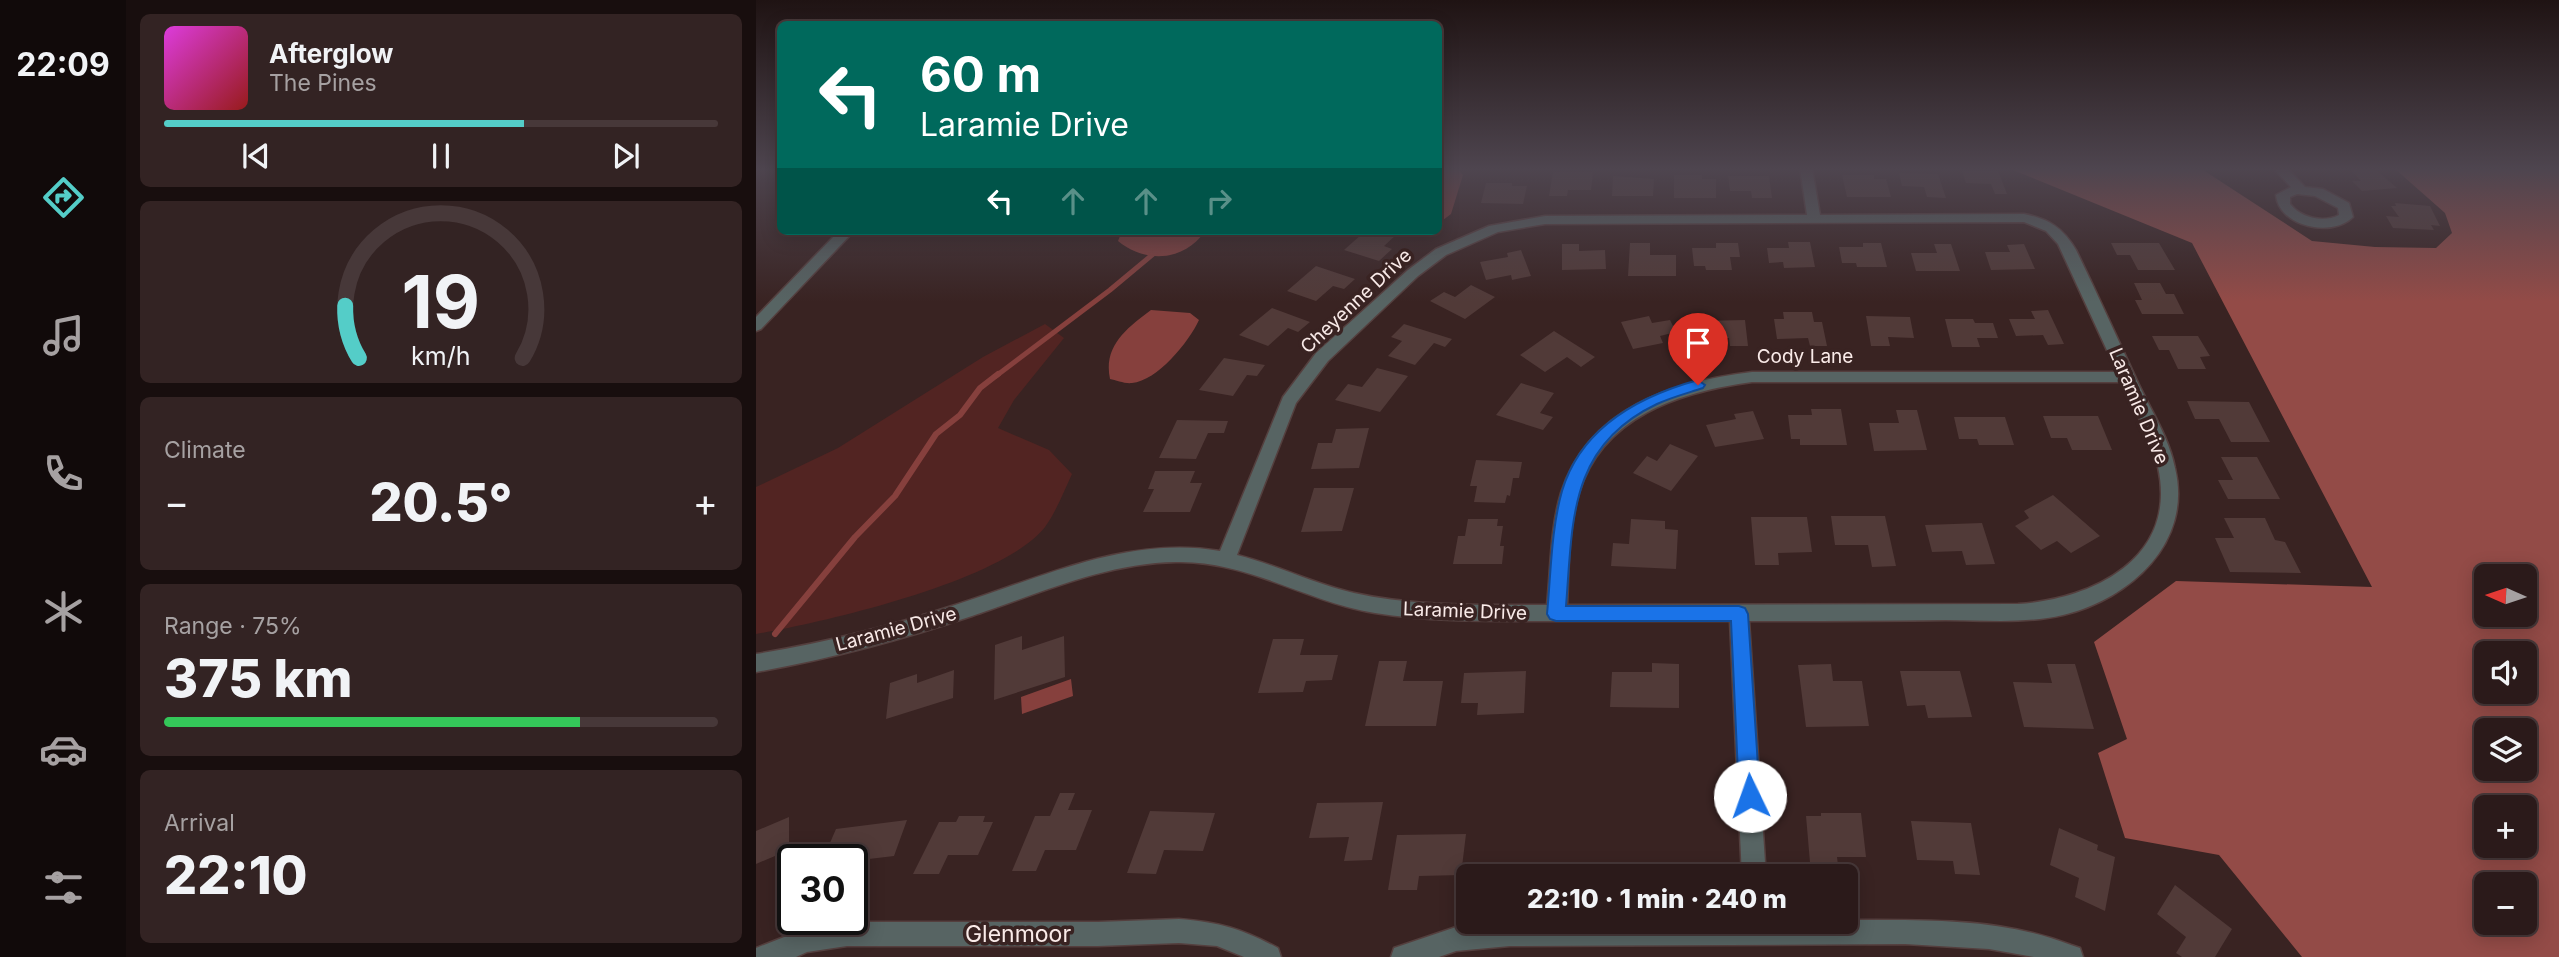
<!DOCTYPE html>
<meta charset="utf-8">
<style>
:root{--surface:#2b1a1a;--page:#332323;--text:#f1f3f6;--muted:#a6a1a2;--line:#473839;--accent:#54cdc8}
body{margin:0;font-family:Inter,sans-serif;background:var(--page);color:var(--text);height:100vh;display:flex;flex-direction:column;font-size:26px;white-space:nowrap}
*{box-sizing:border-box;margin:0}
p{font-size:23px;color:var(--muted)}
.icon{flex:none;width:38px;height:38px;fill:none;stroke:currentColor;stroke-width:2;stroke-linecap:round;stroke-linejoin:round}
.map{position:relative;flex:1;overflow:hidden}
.side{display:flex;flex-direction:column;gap:14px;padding:14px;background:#180e0e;width:630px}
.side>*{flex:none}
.top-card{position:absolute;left:21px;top:21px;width:665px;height:214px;border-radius:10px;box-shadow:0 4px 18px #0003,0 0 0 2px var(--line);background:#00695c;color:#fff;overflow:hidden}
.needle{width:46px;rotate:273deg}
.tools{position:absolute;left:1718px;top:564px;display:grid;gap:14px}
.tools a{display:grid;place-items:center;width:63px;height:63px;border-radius:10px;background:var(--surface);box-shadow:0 4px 18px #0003,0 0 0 2px var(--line);font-size:35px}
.speed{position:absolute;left:21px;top:844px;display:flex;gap:14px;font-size:35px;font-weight:700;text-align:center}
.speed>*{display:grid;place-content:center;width:91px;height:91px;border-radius:50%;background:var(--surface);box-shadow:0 4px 18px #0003,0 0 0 2px var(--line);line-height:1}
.speed .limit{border:4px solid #111;border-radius:10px;background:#fff;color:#111}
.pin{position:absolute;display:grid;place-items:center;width:60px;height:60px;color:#fff;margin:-72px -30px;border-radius:50% 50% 50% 0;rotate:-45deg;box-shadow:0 0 7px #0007}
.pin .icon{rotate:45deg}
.me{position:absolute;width:77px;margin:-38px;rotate:357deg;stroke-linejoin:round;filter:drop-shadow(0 0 5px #0008)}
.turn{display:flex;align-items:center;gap:24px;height:147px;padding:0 28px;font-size:32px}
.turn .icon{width:91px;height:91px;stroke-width:2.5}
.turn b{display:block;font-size:49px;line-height:60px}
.lanes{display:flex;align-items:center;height:66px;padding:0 28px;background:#0003;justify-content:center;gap:35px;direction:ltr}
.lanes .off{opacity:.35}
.big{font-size:52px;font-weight:800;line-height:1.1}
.side .tile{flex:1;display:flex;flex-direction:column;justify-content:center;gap:10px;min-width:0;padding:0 24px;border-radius:10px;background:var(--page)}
.side .dial{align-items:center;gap:0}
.dial svg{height:182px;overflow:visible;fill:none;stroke:var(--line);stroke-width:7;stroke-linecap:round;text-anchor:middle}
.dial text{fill:var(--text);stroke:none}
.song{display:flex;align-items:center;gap:21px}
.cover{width:84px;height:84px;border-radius:10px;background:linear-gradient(135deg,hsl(300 70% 55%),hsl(0 70% 35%))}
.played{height:7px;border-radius:4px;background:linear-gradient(90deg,var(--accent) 65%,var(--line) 65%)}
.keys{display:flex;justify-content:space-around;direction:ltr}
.heat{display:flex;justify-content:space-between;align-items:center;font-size:38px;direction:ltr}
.charge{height:10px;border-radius:5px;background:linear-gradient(90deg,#34c759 75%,var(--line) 0)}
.trip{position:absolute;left:700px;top:864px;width:402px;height:70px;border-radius:10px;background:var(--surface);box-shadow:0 4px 18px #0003,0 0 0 2px var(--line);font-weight:800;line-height:70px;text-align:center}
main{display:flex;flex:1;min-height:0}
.tabs{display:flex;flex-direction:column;width:126px;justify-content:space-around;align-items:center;background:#110a0a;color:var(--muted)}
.tabs .icon{width:49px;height:49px}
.tabs .active{color:var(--accent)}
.tabs b{font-size:32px;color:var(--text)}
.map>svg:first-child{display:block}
.green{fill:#522422}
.forest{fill:#934b47;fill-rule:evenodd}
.water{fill:#86403d}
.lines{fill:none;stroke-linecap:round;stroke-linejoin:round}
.stream-far1{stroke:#86403d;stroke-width:5}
.stream{stroke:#86403d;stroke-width:6}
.building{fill:#513a38}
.minor-casing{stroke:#543f3e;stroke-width:3}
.minor{fill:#576463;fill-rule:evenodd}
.route{fill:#1a73e8;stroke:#114b97;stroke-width:2}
.labels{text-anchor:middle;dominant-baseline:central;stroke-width:7;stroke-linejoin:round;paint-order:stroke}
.street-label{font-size:19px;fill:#f9eae8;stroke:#392322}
.near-street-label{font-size:23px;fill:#f9eae8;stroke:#392322}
</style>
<main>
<nav class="tabs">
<b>22:09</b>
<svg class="icon active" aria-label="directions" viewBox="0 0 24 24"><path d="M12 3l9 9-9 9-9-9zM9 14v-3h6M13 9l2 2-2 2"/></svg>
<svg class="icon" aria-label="music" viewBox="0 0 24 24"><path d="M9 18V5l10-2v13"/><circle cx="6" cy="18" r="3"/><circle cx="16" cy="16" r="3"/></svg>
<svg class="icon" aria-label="phone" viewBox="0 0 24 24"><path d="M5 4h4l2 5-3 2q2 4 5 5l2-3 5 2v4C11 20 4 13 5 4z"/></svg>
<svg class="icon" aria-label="climate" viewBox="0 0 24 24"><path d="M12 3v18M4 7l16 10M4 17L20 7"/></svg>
<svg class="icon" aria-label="car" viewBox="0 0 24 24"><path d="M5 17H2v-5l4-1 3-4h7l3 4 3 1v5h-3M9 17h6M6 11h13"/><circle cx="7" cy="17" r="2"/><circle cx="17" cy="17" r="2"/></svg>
<svg class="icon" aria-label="filters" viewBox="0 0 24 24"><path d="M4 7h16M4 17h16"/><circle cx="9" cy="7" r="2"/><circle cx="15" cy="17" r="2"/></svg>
</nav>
<section class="side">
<div class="tile">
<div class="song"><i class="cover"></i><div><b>Afterglow</b><p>The Pines</p></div></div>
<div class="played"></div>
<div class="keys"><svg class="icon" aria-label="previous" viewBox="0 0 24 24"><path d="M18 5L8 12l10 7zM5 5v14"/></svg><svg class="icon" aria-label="pause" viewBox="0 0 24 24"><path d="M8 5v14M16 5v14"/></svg><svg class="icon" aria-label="next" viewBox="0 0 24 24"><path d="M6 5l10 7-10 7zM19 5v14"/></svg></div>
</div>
<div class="tile dial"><svg viewBox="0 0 100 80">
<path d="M14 69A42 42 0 1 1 86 69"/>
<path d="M14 69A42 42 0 0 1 8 46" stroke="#54cdc8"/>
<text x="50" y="56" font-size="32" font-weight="700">19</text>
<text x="50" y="72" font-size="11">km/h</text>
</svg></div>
<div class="tile"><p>Climate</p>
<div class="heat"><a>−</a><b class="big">20.5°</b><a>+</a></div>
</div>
<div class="tile"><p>Range · 75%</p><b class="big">375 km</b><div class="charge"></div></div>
<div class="tile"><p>Arrival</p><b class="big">22:10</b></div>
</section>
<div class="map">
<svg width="1803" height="957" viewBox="0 0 1803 957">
<rect width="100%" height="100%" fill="#392322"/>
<path class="green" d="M289 324 308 338 258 400 242 428 293 450 316 474C308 491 300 512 289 527 247 581 69 622 0 634V487L82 448 227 357Z"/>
<path class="forest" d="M1252 168H1444L1556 241 1619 247 1680 248 1696 233 1689 213 1638 168H1803V957H1546L1463 855 1369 838 1342 753 1371 739 1338 642 1420 581 1616 587 1436 243ZM1731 576H1769V614H1731ZM1731 653H1769V691H1731ZM1731 730H1769V768H1731ZM1731 807H1769V845H1731ZM1731 884H1769V922H1731Z"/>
<path class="water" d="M683 168H701L707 175 695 214 683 223Z
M366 231H449C429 261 390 264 362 241Z
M395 310 434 313 443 320C433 342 401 381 376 383 369 384 360 380 354 379 347 346 371 328 395 310Z
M315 679 317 696 266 714 265 697Z"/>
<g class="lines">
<path class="stream-far1" d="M240 376 354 290 402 250"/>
<path class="stream" d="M19 634 99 537 139 496 180 434 204 415 224 388 242 374"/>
</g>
<path class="building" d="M1593 168H1618L1641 188 1606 191 1596 181H1605Z
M1206 171H1242L1251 194H1239L1235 184 1210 183Z
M797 172H837L835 190H812L811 196H793Z
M1143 173 1182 174 1190 198 1171 197 1168 187 1146 186Z
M918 175H946V179H960V198H918Z
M1086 175H1118V179H1130L1135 197H1091Z
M857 176 898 179 897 196H856Z
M972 176H1013L1016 198H996L995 191H974Z
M730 183H756V186H771L767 204 725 203Z
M1639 203 1674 206 1684 226 1675 225 1678 230 1637 228 1630 216 1643 217 1635 206H1640Z
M620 231 641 234 628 246 636 249 623 261 588 250 606 234 614 236Z
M1032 242H1054L1059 267 1028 268 1027 262 1013 263 1011 248H1033Z
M874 243H894V255H920V276H872Z
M960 243H982L984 257H974L976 270H950L949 266H938L936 248H960Z
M1107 243H1125L1131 267H1101L1100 263H1086L1083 247H1107Z
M1355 243H1403L1419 270H1382L1374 255H1361Z
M806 244H823V251L849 250 850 269 806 270Z
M1178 244H1195L1204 271H1160L1155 253H1181Z
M1268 244 1279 269 1235 270 1229 252H1254L1251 245Z
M765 250 775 276 756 280 755 275 730 280 724 262 752 257 751 253Z
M560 266 599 279 588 289 577 286 560 301 531 291Z
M1378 283H1404L1410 294H1418L1428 314H1386L1379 300H1386Z
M715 285 739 297 709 319 674 301 688 292 699 297Z
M516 308 554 322 542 332 532 328 512 346 483 335Z
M1292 310 1308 344 1292 345 1287 335 1260 336 1253 319H1279L1275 311Z
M1027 312H1056L1058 322H1066L1071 346H1054L1052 338 1021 339 1018 319H1028Z
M893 316 896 323 914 320 920 332 904 336 907 343 877 349 865 322Z
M1110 316 1154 317 1158 338 1132 337 1134 346H1115Z
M1189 319H1217L1219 323H1237L1242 338H1221L1224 347H1196Z
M989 320 992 346H974L973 338H946L945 321Z
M648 324 696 339 689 347 678 343 659 365 632 356 646 341 635 337Z
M798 331 839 357 825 367 811 357 789 372 764 355Z
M1396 336H1442L1454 356 1444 357 1450 369H1422L1413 350H1403Z
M468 358 509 365 501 376 491 375 477 396 443 390Z
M621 368 652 376 624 412 579 400 592 384 606 387Z
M765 383 798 393 784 413 797 417 787 430 740 415Z
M1431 401 1493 402 1514 442H1475L1463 419H1439Z
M1055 409H1085L1091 445H1044V439H1035L1032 415H1056Z
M1140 410H1161L1171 450 1118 451 1113 423H1143Z
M997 411 1008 439 959 447 950 425 980 419 978 414Z
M1287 416H1342L1356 450H1316L1311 438H1295Z
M1198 417H1249L1258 445H1223L1221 439H1203Z
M421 420 472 421 468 433H452L440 459 403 458Z
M613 428 603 468 555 469 562 443H576L580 429Z
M914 444 942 456 915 491 877 473 891 456 901 461Z
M1465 457H1501L1524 499H1472L1462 480H1477Z
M720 460 766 462 763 478H757L754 496 751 495 749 503 718 502 721 486H714Z
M399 471H439L434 483H446L434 512H387L398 489H392Z
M558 488H598L586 531 545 532Z
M1297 495 1344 536 1315 553 1301 541 1285 550 1259 526 1273 518 1268 511Z
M1075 516H1129L1140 566 1116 567 1112 545H1079Z
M995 517H1051L1056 552 1022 553 1023 565H999Z
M1468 518H1509L1519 540 1529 542 1545 573 1474 572 1459 538H1478Z
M712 519H742L741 526H747L744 546H748L746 564H697L702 536H709Z
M875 519 909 521V529L922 530 920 569 855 566 857 543 873 544Z
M1226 523 1239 564 1210 565 1206 551 1176 552 1169 525Z
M266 636V650L308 636 309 677 238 700 239 645Z
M517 639H548L544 655H582L576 680 550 681 547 692 502 693Z
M623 661H651L647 681H687L680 726H609Z
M896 663 923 664V708L854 707 856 672H896Z
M1075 664 1077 681H1106L1113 726 1050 727 1042 665Z
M1291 664H1319L1338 729 1268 727 1257 682 1296 683Z
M198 670 197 698 130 719 134 683 161 674V683Z
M770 671 768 713 721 715 722 703H705L708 673Z
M1144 671H1204L1216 717 1172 718 1169 705 1151 706Z
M304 793H319L312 810H336L320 850H289L280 871H256L279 816H294Z
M627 802 616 860 588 861 593 837 553 838 561 803Z
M394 811 459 813 447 851 408 850 400 874 371 873Z
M1065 813H1105L1110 857H1081L1083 874H1055L1050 816H1065Z
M203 816H229L227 822H237L222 855H192L183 874H157L183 822H200Z
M33 817V850L0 864V831Z
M151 820 138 856 96 861 67 859 80 829Z
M1155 821 1215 823 1224 875 1199 874 1197 861 1161 860Z
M1303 828 1342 845 1341 850 1359 857 1349 911 1319 897 1323 878 1294 865Z
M710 834 705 875 663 876 661 890H632L641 835Z
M1419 885 1476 929 1459 957H1426L1420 953 1430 937 1401 914Z"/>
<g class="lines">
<defs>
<path id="minor" d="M1044 168H1056L1064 215 1268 214C1293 219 1307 228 1320 250 1342 295 1362 340 1383 385 1396 412 1413 438 1419 468 1437 543 1374 599 1307 615 1269 624 1228 620 1190 620 1124 621 1059 621 993 621L1010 877H986L974 621C912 621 849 621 788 621 732 621 675 622 619 613 551 602 490 560 420 562 349 563 282 594 216 616 145 640 73 659 0 672V654C67 643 132 627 196 606 283 579 371 535 464 551L527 397 560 353 652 270 680 249 733 226 789 216 1051 215ZM1268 222 1290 231 1302 244 1361 372H996C916 382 832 408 805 493 794 529 795 568 791 605 727 605 661 607 598 593 558 584 521 565 481 555L540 403 572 361 662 276 690 255 742 232 789 224ZM996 382H1366C1378 410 1395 437 1402 467 1422 558 1338 599 1262 604L811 605C813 568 812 529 823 493 846 416 924 392 996 382Z
M1517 168H1531L1549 187 1567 189 1593 203 1597 217C1576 238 1523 227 1520 195L1535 187ZM1541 194 1559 196 1582 208 1583 215C1567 223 1545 218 1534 204V197Z
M83 231H98L5 329 0 331V317Z
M423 919C463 922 486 929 522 948L525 957H488L461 946 423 943 342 946H91L51 952 40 957H0V948L51 928 91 922H342Z
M1090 920C1166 920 1243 917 1315 945L1324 948 1327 957H1278L1233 949 1149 944 754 946 700 951 683 957H635L638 948 700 927 748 922H1090Z"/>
</defs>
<use href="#minor" class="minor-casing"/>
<use href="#minor" class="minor"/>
</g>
<linearGradient id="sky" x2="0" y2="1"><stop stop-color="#1f1313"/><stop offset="0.56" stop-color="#4e454f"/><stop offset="1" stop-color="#4e454f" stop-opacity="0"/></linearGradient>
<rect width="1803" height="302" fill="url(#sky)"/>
<path class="route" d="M942 380 949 385 947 388C932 393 916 397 901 404 812 446 817 522 810 606H983L989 608 992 614 1004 796 1001 803 994 806 986 803 983 796 975 621H800L794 619 791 614C795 573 795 530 806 491 825 427 884 396 942 380Z"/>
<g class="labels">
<g class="street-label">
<text transform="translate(600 301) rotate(-43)">Cheyenne Drive</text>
<text x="1049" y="356">Cody Lane</text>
<text transform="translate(1383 406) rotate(67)">Laramie Drive</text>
<text transform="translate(709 611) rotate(2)">Laramie Drive</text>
<text transform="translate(140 629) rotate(-15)">Laramie Drive</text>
</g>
<g class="near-street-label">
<text x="262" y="934">Glenmoor</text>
</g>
</g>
</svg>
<div class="tools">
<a><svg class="needle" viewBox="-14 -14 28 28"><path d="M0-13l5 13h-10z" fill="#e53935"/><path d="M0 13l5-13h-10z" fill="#a6a1a2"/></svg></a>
<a><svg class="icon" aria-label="sound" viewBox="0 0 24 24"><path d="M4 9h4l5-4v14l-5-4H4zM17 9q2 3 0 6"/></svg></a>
<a><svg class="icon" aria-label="layers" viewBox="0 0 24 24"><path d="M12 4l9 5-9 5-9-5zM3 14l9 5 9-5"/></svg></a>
<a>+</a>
<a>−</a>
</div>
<div class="speed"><div class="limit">30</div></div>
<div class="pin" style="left:942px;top:385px;background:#d93025"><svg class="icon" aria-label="arrive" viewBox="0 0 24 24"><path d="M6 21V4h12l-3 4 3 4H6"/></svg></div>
<svg class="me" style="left:994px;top:796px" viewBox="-20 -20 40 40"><circle r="19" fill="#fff"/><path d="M0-13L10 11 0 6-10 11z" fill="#1a73e8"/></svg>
<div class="trip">22:10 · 1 min · 240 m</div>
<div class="top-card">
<div class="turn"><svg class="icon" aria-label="left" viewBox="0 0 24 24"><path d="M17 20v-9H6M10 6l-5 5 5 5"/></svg><div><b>60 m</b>Laramie Drive</div></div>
<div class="lanes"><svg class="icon" aria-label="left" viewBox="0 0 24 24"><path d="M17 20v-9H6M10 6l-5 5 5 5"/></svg><svg class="icon off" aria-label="ahead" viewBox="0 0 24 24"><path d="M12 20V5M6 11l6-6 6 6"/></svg><svg class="icon off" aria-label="ahead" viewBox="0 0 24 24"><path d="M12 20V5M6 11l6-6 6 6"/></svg><svg class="icon off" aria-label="right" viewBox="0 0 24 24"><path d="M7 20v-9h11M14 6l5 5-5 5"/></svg></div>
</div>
</div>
</main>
